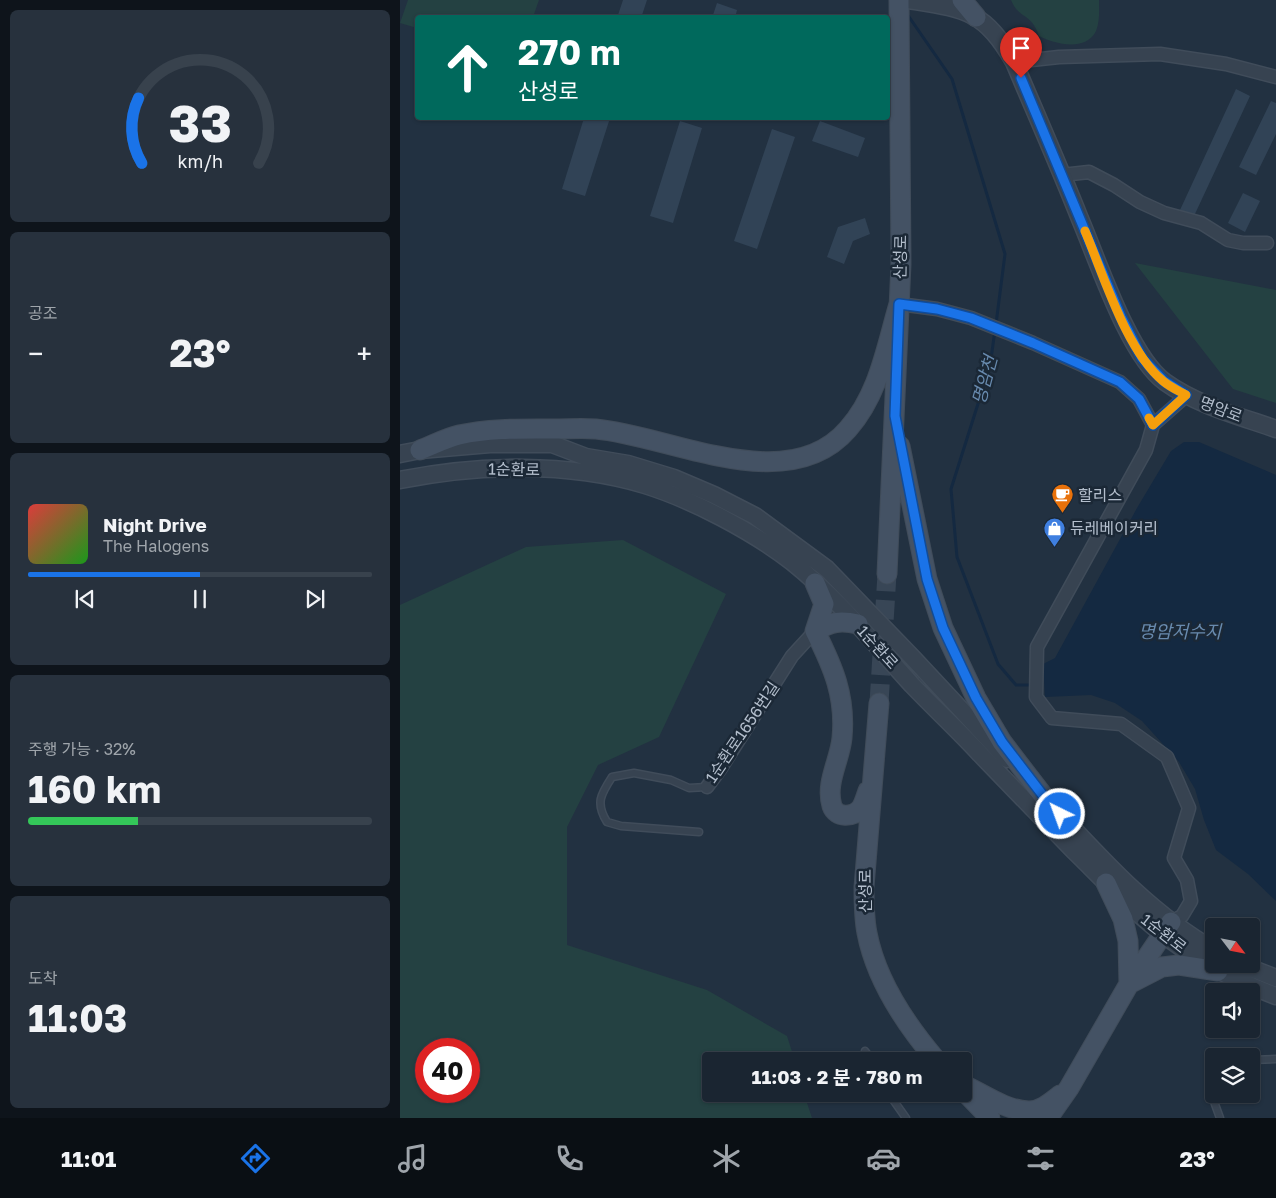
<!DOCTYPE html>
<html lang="ko">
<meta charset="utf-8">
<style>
:root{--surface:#1a2531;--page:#27313d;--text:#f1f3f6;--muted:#9fa5ab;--line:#38424d;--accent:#1a73e8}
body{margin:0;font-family:"Golos Text","Noto Sans KR",sans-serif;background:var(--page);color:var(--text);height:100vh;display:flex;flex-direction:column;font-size:19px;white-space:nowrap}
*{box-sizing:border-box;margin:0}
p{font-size:16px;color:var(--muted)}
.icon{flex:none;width:28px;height:28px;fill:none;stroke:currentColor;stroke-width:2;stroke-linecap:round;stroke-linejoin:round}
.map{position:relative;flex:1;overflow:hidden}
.side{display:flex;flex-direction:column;gap:10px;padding:10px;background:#0e141b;width:400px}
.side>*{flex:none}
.top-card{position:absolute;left:15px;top:15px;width:475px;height:105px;border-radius:5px;box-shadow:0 1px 4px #0004,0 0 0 1px var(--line);background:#00695c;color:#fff;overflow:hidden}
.needle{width:32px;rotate:122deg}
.controls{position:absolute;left:805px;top:918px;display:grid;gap:10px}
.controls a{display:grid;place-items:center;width:55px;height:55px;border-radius:5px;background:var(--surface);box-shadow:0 1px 4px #0004,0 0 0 1px var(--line);font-size:25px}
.speed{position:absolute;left:15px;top:1038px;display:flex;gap:10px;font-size:25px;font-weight:700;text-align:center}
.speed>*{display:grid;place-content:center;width:65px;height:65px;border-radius:50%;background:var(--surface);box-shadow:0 1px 4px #0004,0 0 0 1px var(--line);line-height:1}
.speed .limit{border:8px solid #d22;background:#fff;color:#111}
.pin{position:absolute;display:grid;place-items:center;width:42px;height:42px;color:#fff;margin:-51px -21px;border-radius:50% 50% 50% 0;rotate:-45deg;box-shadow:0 0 5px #0007}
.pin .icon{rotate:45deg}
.me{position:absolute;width:55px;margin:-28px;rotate:318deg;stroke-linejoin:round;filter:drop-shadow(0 0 4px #0008)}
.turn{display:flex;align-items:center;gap:18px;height:105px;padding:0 20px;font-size:22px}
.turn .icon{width:65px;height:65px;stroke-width:2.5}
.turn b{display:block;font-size:35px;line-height:42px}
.big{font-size:38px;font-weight:700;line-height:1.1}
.side .card{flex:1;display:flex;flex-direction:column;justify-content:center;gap:8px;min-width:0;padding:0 18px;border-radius:8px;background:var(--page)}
.side .dial{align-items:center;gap:0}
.dial svg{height:130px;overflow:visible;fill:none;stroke:var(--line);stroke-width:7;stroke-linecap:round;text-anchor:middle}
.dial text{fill:var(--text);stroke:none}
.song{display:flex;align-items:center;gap:15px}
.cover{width:60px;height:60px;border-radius:8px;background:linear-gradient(135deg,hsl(0 70% 55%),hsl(120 70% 35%))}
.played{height:5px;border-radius:2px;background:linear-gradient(90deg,var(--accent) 50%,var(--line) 50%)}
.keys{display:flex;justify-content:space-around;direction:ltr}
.heat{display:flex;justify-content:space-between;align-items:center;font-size:28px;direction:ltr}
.charge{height:8px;border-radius:4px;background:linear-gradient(90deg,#34c759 32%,var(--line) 0)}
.trip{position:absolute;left:302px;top:1052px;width:270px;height:50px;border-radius:5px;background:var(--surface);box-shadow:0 1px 4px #0004,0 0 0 1px var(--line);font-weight:700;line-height:50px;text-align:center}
.tab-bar{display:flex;height:80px;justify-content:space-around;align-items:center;background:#0a0f14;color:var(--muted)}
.tab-bar .icon{width:35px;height:35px}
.tab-bar .selected{color:var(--accent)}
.tab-bar b{font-size:22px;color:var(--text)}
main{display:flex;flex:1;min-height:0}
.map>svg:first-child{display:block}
.green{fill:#244142;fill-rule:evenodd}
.water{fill:#142941}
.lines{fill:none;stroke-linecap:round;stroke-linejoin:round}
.stream{stroke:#142941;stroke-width:3}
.building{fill:#314356}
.secondary-tunnel{stroke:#384656;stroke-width:19;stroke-dasharray:19 9;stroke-linecap:butt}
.service-casing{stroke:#404c5a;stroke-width:9}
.minor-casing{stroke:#404c5a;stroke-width:15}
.tertiary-casing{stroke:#404c5a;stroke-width:19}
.secondary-casing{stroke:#404c5a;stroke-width:21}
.service{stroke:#374351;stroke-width:6}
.minor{stroke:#374351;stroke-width:12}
.tertiary{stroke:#374351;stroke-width:16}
.secondary{stroke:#445264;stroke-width:19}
.route-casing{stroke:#114b97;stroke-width:12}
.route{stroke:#1a73e8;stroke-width:9}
.slow{stroke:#f59e0b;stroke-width:9}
.labels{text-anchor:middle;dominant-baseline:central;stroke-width:5;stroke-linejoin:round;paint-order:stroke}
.street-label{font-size:16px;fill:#b3becc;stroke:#1b2836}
.poi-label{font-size:16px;fill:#b3becc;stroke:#1b2836;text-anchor:start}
.water-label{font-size:18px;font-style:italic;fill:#688aae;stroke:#1b2836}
</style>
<main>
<section class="side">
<div class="card dial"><svg viewBox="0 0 100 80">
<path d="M14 69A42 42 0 1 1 86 69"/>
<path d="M14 69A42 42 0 0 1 12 29" stroke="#1a73e8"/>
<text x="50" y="56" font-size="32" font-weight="700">33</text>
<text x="50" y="72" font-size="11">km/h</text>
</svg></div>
<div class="card"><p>공조</p>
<div class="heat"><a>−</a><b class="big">23°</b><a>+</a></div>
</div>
<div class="card">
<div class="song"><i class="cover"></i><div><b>Night Drive</b><p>The Halogens</p></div></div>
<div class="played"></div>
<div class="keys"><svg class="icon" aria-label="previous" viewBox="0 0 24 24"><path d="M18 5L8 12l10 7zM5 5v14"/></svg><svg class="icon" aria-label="pause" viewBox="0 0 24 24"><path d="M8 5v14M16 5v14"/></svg><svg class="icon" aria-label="next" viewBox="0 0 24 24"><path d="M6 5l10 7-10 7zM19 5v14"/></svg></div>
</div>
<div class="card"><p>주행 가능 · 32%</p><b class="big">160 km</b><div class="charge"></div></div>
<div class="card"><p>도착</p><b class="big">11:03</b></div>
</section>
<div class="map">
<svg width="876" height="1118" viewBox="0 0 876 1118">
<rect width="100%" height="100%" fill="#223141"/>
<path class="green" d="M8 0H139L133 17 18 18 17 28 0 23Z
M611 0H699C699 10 700 21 696 31 686 52 654 44 639 36 631 12 619 20 611 0Z
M735 263 876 290V403L833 389Z
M223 540 326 594 259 737 198 765 167 827V945L307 990 387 1036 395 1061H311V1094H404L412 1118H0V605L126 547ZM26 1049H69V1091H26Z"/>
<path class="water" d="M784 442H799L876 475V901L848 874 816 850 804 820 795 789 779 762 742 721 715 703 691 695 645 697 643 664 655 658 737 508 771 451Z"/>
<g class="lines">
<path class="stream" d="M507 14 552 79 605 254 596 324
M595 330 590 366 551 489 557 557 598 664 616 685H634"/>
</g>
<path class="building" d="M223 0H247L241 18H217Z
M317 3 337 10 335 18H312Z
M836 89 850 96 794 216 780 210Z
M871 101 876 103V134L856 175 839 167Z
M184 118H210L185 196 162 189Z
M280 121 302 128 273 223 250 216Z
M420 121 465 138 458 157 412 141Z
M372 129 395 137 357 249 334 241Z
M843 193 860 201 845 232 828 223Z
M465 218 470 234 453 241 444 264 427 257 438 227Z"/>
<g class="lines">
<path class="secondary-tunnel" d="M479 703 487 574"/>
<defs>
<path id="service" d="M299 832 221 826 207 822C195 803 201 794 212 777L234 773 271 780 289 788 307 787
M465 1051 473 1061
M851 1060 876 1059
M814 1090 812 1096 820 1118
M489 1094 506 1118"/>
<path id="minor" d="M614 62 659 57 760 54 826 64 876 77
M662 175 689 172 714 185 740 202 764 213 801 223 828 240 843 243H867
M499 304 537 309 571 318 633 343 720 382 739 399 753 425 787 395
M753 425 746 450 637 647 636 697 652 718 721 724 767 757 789 808 774 858 787 880 791 901 782 916 771 922
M307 787 321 768 392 656 415 631"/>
<path id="tertiary" d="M509 0C565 9 584 10 614 62 636 114 659 166 680 219 698 261 729 356 765 382 797 405 839 416 876 429
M0 454 20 450 90 444H152L186 457 228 464 274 478 314 495 355 516 427 569 513 658 607 759
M0 480C78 464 168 462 245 485 293 500 352 531 392 562 437 598 473 642 512 685 534 708 558 730 580 754 611 786 642 818 673 850 705 881 736 915 772 941 804 965 839 982 876 996
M640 793C693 849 745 911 814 950
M840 964 876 978"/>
<path id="secondary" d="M562 0 576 17
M500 446 527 579 543 628 576 698 602 742 648 802
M20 450C33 445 46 438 59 435 90 428 123 429 154 429 168 429 182 428 196 429 271 436 388 499 448 429 479 394 486 348 499 304
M487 574 501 264 499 0
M415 583 424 604 415 631C433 667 446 696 442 738 440 760 425 783 432 806 436 818 453 818 461 808 464 804 466 796 468 791
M415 631C432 622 439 620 458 624
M479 703 464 887C464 903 464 918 467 933 476 980 507 1026 537 1061
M706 883 723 919 728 941 729 984 762 967 779 965 818 971
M564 1085C583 1094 607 1111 629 1111 641 1111 651 1102 660 1095
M564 1091 590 1118
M648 1118 669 1088 729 984 771 922"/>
</defs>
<use href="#service" class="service-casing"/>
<use href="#minor" class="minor-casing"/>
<use href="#tertiary" class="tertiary-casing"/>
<use href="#secondary" class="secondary-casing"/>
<use href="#service" class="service"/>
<use href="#minor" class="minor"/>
<use href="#tertiary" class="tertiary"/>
<use href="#secondary" class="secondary"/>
</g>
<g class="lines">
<defs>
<path id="route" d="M621 78 721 317 742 358 764 381 786 395 753 425 739 399 720 382 633 343 571 318 537 309 499 304 495 416 527 579 543 628 576 698 602 742 648 802 660 814"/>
</defs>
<use href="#route" class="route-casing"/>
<use href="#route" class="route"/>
<path class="slow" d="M685 231C704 276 726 350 763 381 770 387 779 391 786 395L753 425 749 418"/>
</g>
<defs>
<symbol id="cafe-pin" viewBox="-11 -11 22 30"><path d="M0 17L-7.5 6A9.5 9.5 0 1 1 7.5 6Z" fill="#e8710a" stroke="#1b2836"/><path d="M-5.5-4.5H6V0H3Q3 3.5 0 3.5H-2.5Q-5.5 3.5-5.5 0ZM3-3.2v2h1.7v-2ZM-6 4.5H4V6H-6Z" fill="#fff"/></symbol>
<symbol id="shop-pin" viewBox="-11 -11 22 30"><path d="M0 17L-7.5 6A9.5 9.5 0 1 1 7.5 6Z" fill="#3f7fe0" stroke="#1b2836"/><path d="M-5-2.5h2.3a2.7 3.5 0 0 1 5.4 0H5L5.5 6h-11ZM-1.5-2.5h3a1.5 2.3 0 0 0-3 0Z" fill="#fff"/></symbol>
</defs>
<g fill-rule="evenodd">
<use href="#cafe-pin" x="650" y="482" width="25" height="34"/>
<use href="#shop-pin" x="642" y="516" width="25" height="34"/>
</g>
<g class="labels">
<g class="street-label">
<text transform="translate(500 257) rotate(-89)">산성로</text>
<text transform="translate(821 409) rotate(21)">명암로</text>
<text transform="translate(114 469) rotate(1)">1순환로</text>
<text transform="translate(478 647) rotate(48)">1순환로</text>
<text transform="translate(342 732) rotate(-56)">1순환로1656번길</text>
<text transform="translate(465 891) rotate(-90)">산성로</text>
<text transform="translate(764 933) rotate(38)">1순환로</text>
</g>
<g class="poi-label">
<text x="678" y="495">할리스</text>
<text x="670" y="528">듀레베이커리</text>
</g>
<g class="water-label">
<text transform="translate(584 380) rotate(-75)">명암천</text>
<text x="780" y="631">명암저수지</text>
</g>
</g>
</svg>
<div class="controls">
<a><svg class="needle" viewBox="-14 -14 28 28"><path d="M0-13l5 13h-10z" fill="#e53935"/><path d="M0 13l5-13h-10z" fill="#9fa5ab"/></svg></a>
<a><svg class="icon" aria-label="sound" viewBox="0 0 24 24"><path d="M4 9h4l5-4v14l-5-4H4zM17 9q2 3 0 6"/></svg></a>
<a><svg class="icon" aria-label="layers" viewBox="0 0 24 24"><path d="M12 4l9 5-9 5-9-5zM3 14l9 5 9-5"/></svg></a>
</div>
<div class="speed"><div class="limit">40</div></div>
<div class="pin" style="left:621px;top:78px;background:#d93025"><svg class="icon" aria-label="arrive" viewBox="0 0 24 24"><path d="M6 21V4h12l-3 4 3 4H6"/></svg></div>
<svg class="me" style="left:660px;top:814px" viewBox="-20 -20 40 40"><circle r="17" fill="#1a73e8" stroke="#fff" stroke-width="3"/><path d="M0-11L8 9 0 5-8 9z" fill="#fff"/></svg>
<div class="trip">11:03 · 2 분 · 780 m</div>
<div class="top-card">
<div class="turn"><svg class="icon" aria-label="ahead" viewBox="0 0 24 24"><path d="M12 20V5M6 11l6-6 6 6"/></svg><div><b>270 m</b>산성로</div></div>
</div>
</div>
</main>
<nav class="tab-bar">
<b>11:01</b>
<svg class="icon selected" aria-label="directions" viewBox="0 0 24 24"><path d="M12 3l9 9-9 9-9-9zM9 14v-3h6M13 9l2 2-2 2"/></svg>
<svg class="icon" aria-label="music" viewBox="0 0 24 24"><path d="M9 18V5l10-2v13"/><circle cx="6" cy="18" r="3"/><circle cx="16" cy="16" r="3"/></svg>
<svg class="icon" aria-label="phone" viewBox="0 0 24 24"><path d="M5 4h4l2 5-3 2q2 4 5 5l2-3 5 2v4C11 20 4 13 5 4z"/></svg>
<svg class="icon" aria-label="climate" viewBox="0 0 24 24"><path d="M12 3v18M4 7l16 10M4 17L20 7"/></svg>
<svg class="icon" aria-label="car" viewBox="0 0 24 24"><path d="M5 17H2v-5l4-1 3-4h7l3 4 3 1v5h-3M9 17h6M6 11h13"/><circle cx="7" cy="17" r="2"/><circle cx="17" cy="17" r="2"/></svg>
<svg class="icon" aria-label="filters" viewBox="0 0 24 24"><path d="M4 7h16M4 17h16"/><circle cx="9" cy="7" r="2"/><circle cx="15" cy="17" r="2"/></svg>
<b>23°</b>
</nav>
